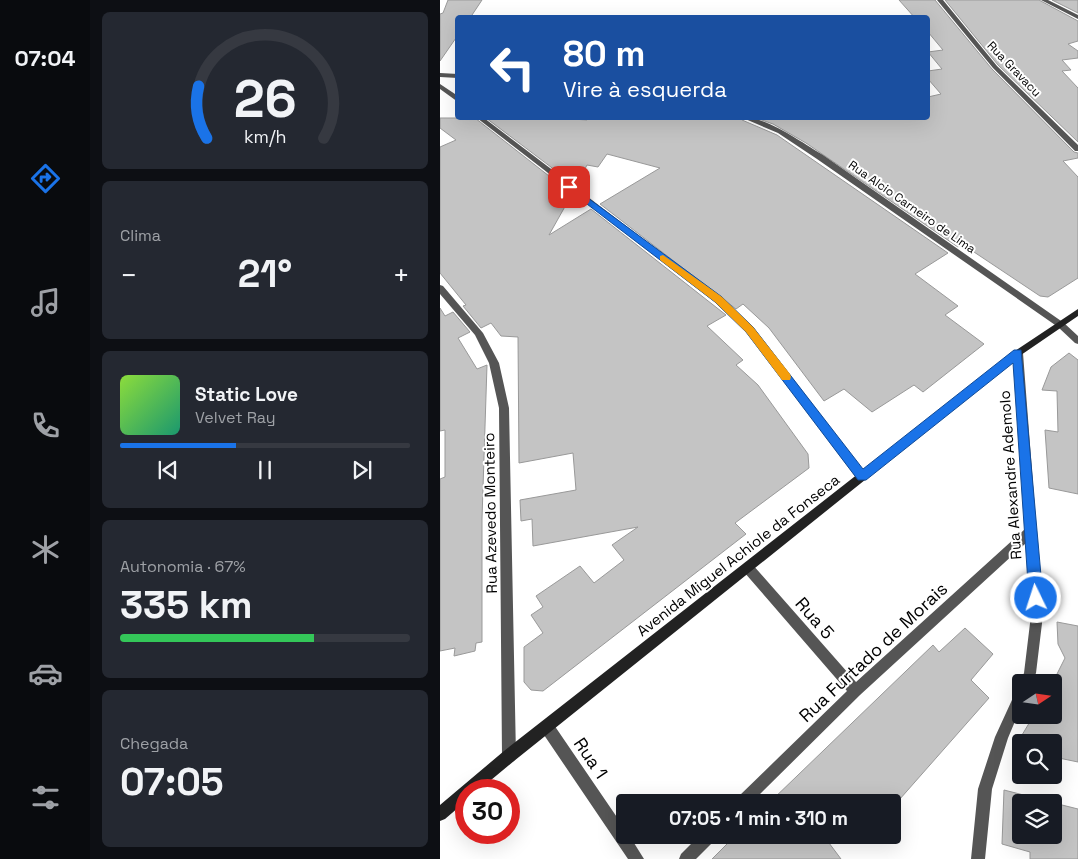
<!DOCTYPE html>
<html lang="pt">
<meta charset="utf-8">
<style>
:root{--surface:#171b24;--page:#242831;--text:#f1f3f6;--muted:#9ea1a6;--line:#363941;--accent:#1a73e8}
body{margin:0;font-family:"Space Grotesk",sans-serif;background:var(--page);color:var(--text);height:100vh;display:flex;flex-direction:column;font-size:19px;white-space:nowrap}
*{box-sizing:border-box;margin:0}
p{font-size:16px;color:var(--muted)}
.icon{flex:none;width:28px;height:28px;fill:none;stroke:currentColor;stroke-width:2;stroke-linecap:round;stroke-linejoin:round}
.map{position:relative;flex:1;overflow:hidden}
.details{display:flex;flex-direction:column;gap:12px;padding:12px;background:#0d0f14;width:350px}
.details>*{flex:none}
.top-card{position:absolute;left:15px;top:15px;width:475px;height:105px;border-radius:5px;box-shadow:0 5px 20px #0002;background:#1a4fa0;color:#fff;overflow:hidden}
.needle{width:32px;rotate:77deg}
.buttons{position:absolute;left:572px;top:674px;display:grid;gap:10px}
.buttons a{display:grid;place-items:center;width:50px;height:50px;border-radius:5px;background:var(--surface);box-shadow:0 5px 20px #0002;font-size:25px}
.speed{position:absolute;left:15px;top:779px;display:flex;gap:10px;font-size:25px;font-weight:700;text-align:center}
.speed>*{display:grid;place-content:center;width:65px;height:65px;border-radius:50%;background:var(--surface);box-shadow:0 5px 20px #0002;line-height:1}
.speed .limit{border:8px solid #d22;background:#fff;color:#111}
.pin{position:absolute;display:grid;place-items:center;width:42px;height:42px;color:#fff;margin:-21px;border-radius:10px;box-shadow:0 2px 8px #0006}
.me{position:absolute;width:55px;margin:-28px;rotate:356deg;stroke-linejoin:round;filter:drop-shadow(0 0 4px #0008)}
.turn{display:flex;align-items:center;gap:18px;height:105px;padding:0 25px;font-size:22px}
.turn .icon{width:65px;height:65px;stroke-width:2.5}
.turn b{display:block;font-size:35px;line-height:42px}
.big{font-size:38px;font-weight:700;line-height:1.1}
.details .tile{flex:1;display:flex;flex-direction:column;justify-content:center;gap:8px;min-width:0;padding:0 18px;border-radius:8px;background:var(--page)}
.details .dial{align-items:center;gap:0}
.dial svg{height:130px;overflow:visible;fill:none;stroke:var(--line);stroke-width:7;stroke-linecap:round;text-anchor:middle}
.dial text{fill:var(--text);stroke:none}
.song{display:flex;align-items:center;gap:15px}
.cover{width:60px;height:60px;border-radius:8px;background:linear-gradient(135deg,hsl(90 70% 55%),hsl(160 70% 35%))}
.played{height:5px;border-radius:2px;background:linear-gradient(90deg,var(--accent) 40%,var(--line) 40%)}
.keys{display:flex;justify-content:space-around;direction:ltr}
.heat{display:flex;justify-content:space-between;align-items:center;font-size:28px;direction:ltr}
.charge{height:8px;border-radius:4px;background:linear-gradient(90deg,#34c759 67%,var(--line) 0)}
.trip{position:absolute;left:176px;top:794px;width:285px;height:50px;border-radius:5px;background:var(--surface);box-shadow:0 5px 20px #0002;font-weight:700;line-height:50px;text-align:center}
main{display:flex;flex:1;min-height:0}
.menu{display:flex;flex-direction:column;width:90px;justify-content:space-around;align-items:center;background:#090b0e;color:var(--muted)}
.menu .icon{width:35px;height:35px}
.menu .active{color:var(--accent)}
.menu b{font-size:22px;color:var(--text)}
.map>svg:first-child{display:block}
.building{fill:#c4c4c4;stroke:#999}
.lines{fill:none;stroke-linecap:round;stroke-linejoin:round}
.street{fill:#555;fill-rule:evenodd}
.secondary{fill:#222;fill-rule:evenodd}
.route{fill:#1a73e8;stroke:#114b97}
.slow{fill:#f59e0b}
.labels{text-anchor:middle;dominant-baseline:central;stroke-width:4;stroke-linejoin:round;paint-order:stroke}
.far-street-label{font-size:12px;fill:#000;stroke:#fff}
.street-label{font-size:15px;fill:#000;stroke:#fff}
.near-street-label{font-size:18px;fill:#000;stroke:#fff}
</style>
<main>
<nav class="menu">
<b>07:04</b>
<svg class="icon active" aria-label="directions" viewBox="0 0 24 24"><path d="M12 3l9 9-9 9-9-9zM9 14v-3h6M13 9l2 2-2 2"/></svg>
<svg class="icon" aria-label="music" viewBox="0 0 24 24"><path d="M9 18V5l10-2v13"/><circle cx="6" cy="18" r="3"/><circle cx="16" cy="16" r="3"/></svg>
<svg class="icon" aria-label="phone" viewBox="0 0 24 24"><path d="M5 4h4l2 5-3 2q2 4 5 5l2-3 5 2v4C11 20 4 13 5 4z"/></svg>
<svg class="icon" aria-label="climate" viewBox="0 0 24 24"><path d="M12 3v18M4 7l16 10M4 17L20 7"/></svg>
<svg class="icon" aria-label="car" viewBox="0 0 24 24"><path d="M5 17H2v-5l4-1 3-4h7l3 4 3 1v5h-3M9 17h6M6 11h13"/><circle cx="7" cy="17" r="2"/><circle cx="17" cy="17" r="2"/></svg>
<svg class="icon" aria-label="filters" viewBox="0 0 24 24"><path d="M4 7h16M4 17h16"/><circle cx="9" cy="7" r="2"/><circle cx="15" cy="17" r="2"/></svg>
</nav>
<section class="details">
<div class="tile dial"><svg viewBox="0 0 100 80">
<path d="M14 69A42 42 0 1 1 86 69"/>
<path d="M14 69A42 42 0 0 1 9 37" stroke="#1a73e8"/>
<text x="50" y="56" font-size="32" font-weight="700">26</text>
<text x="50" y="72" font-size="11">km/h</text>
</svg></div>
<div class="tile"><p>Clima</p>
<div class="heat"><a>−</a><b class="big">21°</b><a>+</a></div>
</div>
<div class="tile">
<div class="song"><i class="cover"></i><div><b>Static Love</b><p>Velvet Ray</p></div></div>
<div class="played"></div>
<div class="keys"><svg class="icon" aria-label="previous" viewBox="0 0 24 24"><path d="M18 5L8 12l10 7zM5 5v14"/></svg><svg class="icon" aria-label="pause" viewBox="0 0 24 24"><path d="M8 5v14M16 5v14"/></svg><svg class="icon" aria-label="next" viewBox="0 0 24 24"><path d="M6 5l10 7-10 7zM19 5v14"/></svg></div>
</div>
<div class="tile"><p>Autonomia · 67%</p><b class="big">335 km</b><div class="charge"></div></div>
<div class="tile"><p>Chegada</p><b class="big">07:05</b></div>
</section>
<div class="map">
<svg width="638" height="859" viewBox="0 0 638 859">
<rect width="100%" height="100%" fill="#fff"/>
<path class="building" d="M8 0H42L30 18H18V35L0 61V14L3 13Z
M459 0H495L552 69 634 152 638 153V158L623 161 638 177V278L608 297 600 296 522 244 518 247 366 143 333 124 316 118H488V97L501 94 488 79V71L502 69 488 52 503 50 488 32V18H475Z
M505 0H599L638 21V41L628 44 638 51V58L622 60 631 70 622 71 638 88V142L558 65Z
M612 0H638V13Z
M0 118H35L132 194 109 235 151 209 286 315 267 326 303 360 296 365 318 385 368 454 369 468 295 523 306 534 103 691 91 690 84 682V647L103 633 91 615 103 607 96 596 140 566 154 583 184 560 172 545 198 527 93 546 92 519 81 521 80 500 136 490 133 453 79 463 78 337 61 336 51 323 41 328 23 306 26 305 0 273V147L16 140 0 128Z
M46 118H119L147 120 148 118H301L302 120 337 135 508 253 475 274 518 306 505 315 544 344 483 392 474 385 432 412 404 389 384 401 329 328 303 304 296 309 160 204 220 168 167 154 158 167 147 165 136 186Z
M0 308 5 316 13 312 30 332 18 338 37 369 47 365 42 519V642L36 643 35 651 14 656 15 648 0 651V479L5 477V430L0 431Z
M629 353 638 360V494L609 488 605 430 618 432 617 391 602 390 611 367Z
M617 622 638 626V762L614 757V742H581V751L573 750 594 715H614L613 682 625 658 618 644Z
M525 628 553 654 531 680 549 698 452 808V802H330L493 645 499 652Z
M564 790 611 802H581V835H614V803L638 809V859H590V852L562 844Z
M296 835H383L401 859H272Z"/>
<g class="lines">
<path class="street" d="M497 0H503L557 66 638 145V151H635L553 68Z
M601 0H608L638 15V19Z
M0 73 18 74V78L0 77Z
M0 84 18 96V102L0 89Z
M37 118H44L281 298 313 327 426 474 427 477 426 480 422 481 418 480 307 331 275 302Z
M303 118C324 115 364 144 383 155L624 323 638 336V344L635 343 618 327 377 159 338 133Z
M0 285 3 286 43 333 59 363 69 408 76 756 74 761 69 763 64 761 62 756 59 408 49 363 35 335 0 294Z
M578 350 583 353 603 615 596 673 592 682H581V686L580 682 584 673 591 615 586 543 420 695 312 802H296L298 797 407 691 304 572 302 568 304 564 308 563 312 564 416 682 585 529 573 353Z
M581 687V707L568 738 552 789 545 859H531L538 789 555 737 577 689Z
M107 720 112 722 185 829V835H189L204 859H188L102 732 100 727 102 722Z
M260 835H277L275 840 256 859H239L241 854Z"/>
<path class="secondary" d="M638 309V316L581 355 74 761 39 790H26V801L5 819 0 821V805L64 751 575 351Z"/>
</g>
<path class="route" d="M129 184 282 297 313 327 423 469 574 350H581L603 598 601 603 596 605 591 603 589 598 573 363 426 480H418L306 332 275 302 126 188V185Z"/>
<path class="slow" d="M223 255 282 297 313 327 350 374 351 377 350 380H342L306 332 275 302 220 260V256Z"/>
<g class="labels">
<g class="far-street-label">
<text transform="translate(574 69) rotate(46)">Rua Gravacu</text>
<text transform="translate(472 207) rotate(35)">Rua Alcio Carneiro de Lima</text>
</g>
<g class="street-label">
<text transform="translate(570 475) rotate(-94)">Rua Alexandre Ademolo</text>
<text transform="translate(50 513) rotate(-91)">Rua Azevedo Monteiro</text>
<text transform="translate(298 555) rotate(-38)">Avenida Miguel Achiole da Fonseca</text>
</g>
<g class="near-street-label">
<text transform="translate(375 618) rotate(49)">Rua 5</text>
<text transform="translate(433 652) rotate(-43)">Rua Furtado de Morais</text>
<text transform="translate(151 758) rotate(56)">Rua 1</text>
</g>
</g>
</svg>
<div class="buttons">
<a><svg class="needle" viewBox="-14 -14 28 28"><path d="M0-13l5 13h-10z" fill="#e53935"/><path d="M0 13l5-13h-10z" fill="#9ea1a6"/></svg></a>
<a><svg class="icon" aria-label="search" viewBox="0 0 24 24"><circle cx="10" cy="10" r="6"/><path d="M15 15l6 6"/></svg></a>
<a><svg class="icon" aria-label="layers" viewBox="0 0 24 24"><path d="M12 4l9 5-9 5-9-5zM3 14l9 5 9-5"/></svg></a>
</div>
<div class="speed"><div class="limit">30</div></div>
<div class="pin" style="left:129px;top:187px;background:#d93025"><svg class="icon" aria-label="arrive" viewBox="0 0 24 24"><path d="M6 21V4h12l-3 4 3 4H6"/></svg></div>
<svg class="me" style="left:596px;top:598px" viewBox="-20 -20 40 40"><circle r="17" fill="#1a73e8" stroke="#fff" stroke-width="3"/><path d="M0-11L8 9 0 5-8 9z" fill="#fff"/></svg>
<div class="trip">07:05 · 1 min · 310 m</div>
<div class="top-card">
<div class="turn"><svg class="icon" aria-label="left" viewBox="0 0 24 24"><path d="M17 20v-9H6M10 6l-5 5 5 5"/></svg><div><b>80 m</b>Vire à esquerda</div></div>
</div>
</div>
</main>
